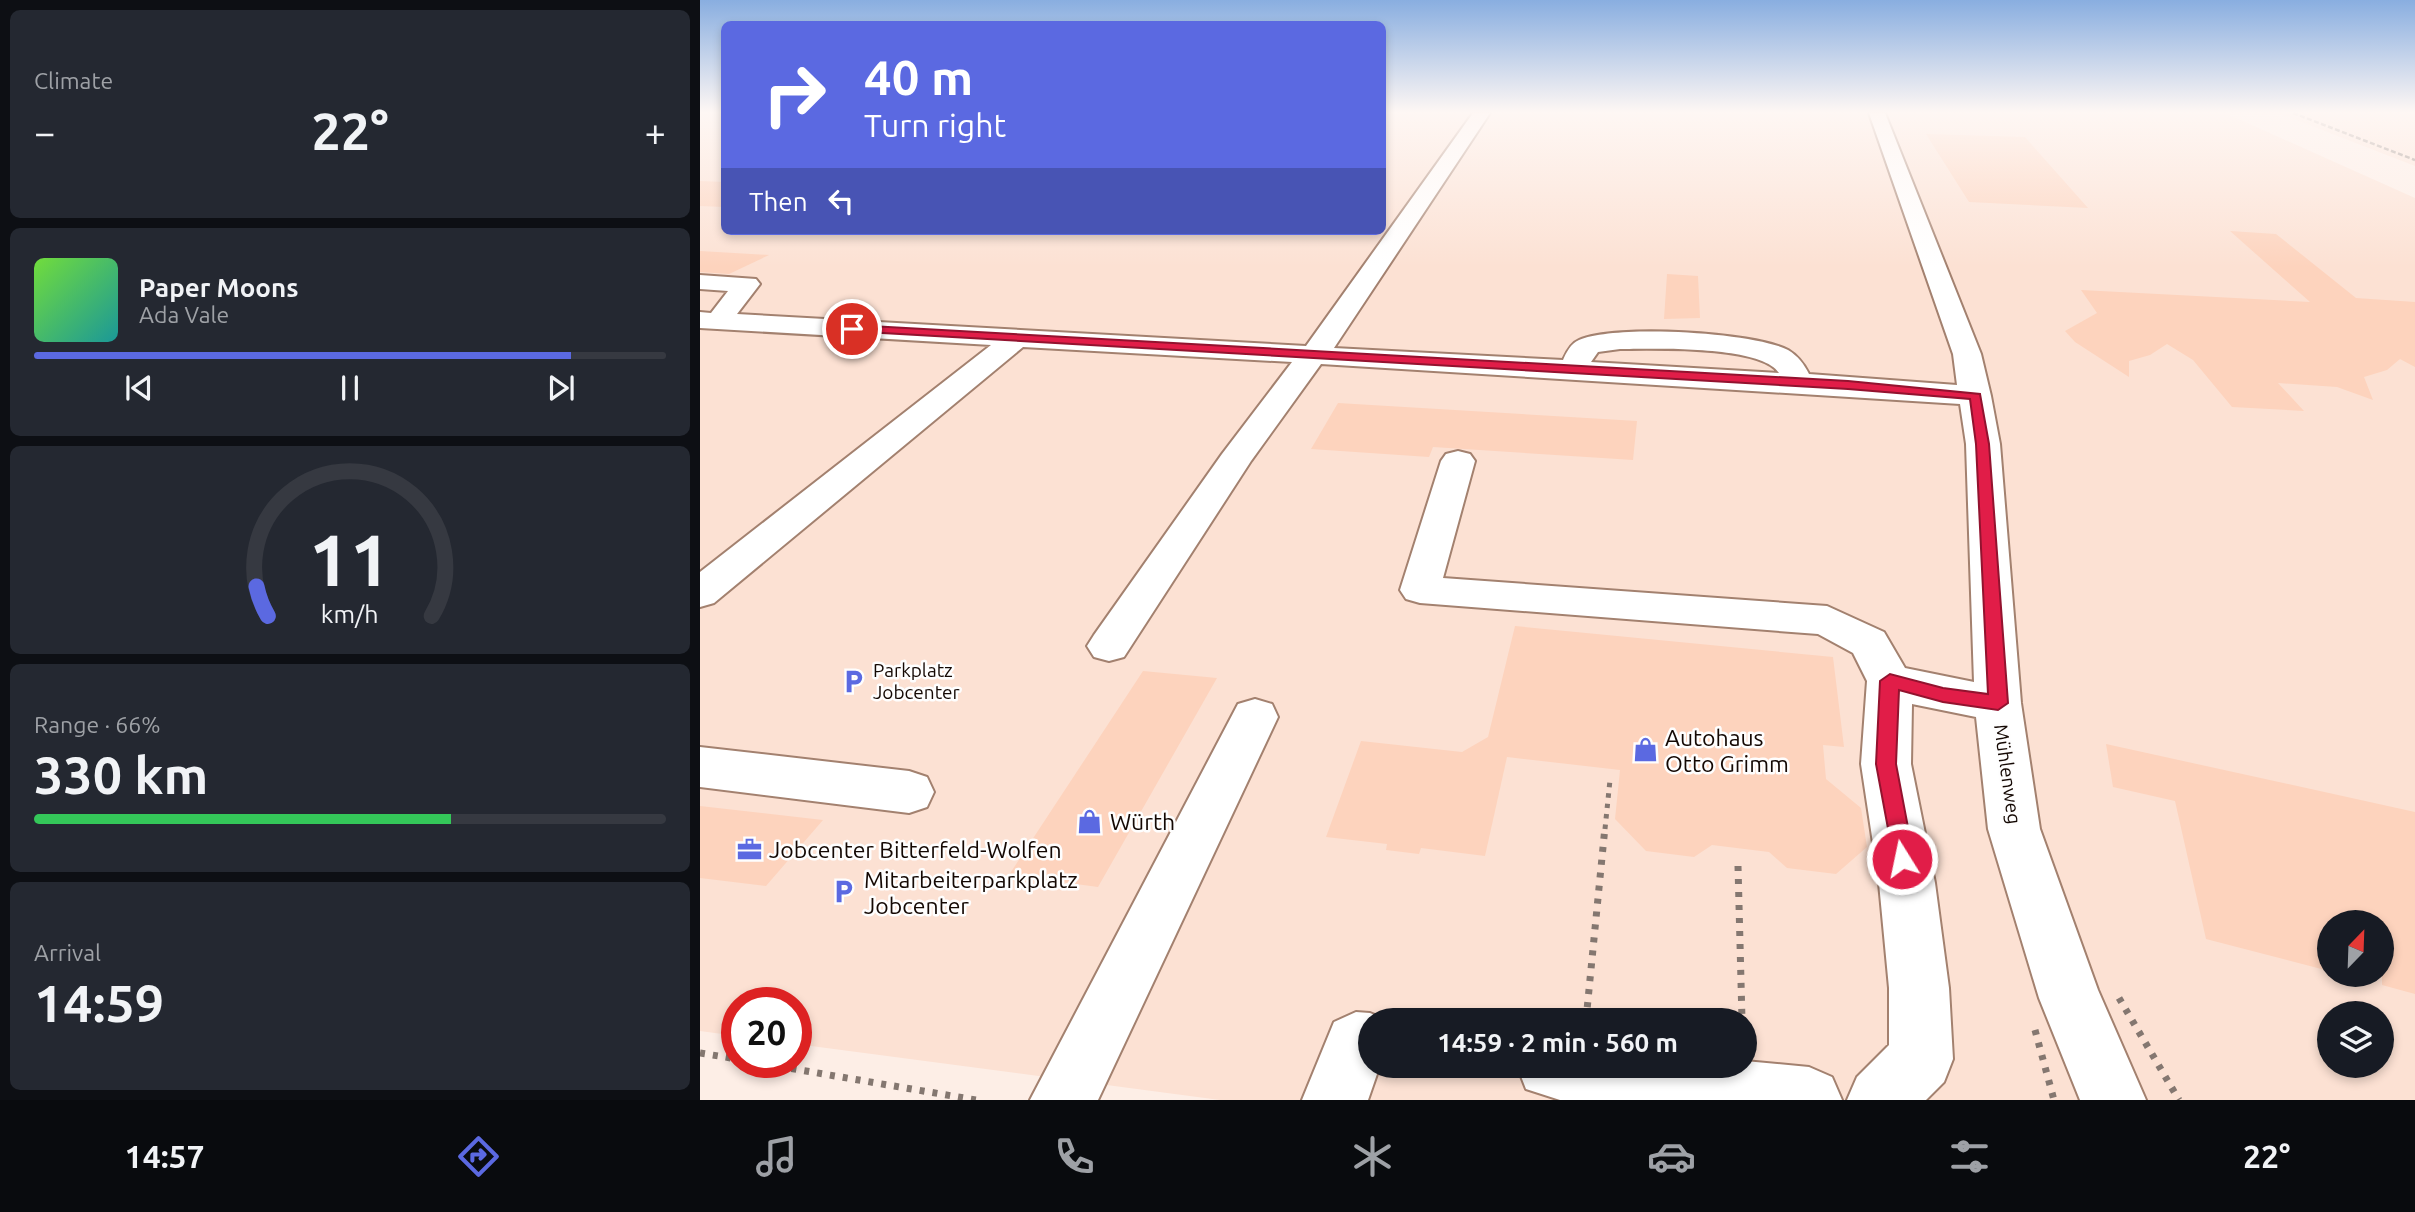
<!DOCTYPE html>
<meta charset="utf-8">
<style>
:root{--surface:#171b24;--page:#242831;--text:#f1f3f6;--muted:#9ea1a6;--line:#363941;--accent:#5b69e1}
body{margin:0;font-family:Ubuntu,sans-serif;background:var(--page);color:var(--text);height:100vh;display:flex;flex-direction:column;font-size:26px;white-space:nowrap}
*{box-sizing:border-box;margin:0}
p{font-size:23px;color:var(--muted)}
.icon{flex:none;width:38px;height:38px;fill:none;stroke:currentColor;stroke-width:2;stroke-linecap:round;stroke-linejoin:round}
.map{position:relative;flex:1;overflow:hidden}
.side{display:flex;flex-direction:column;gap:10px;padding:10px;background:#0d0f14;width:700px}
.side>*{flex:none}
.top-card{position:absolute;left:21px;top:21px;width:665px;height:214px;border-radius:10px;box-shadow:0 4px 10px #0003;background:#5b69e1;color:#fff;overflow:hidden}
.needle{width:46px;rotate:23deg}
.tools{position:absolute;left:1617px;top:910px;display:grid;gap:14px}
.tools a{display:grid;place-items:center;width:77px;height:77px;border-radius:50%;background:var(--surface);box-shadow:0 4px 10px #0003;font-size:35px}
.speed{position:absolute;left:21px;top:987px;display:flex;gap:14px;font-size:35px;font-weight:700;text-align:center}
.speed>*{display:grid;place-content:center;width:91px;height:91px;border-radius:50%;background:var(--surface);box-shadow:0 4px 10px #0003;line-height:1}
.speed .limit{border:10px solid #d22;background:#fff;color:#111}
.pin{position:absolute;display:grid;place-items:center;width:60px;height:60px;color:#fff;margin:-30px;border:4px solid #fff;border-radius:50%;box-shadow:0 2px 7px #0007}
.me{position:absolute;width:77px;margin:-38px;rotate:350deg;stroke-linejoin:round;filter:drop-shadow(0 0 5px #0008)}
.turn{display:flex;align-items:center;gap:24px;height:147px;padding:0 28px;font-size:32px}
.turn .icon{width:91px;height:91px;stroke-width:2.5}
.turn b{display:block;font-size:49px;line-height:60px}
.then{display:flex;align-items:center;height:66px;padding:0 28px;background:#0003;gap:14px;font-size:26px}
.big{font-size:52px;font-weight:600;line-height:1.1}
.side .widget{flex:1;display:flex;flex-direction:column;justify-content:center;gap:10px;min-width:0;padding:0 24px;border-radius:10px;background:var(--page)}
.side .dial{align-items:center;gap:0}
.dial svg{height:182px;overflow:visible;fill:none;stroke:var(--line);stroke-width:7;stroke-linecap:round;text-anchor:middle}
.dial text{fill:var(--text);stroke:none}
.song{display:flex;align-items:center;gap:21px}
.cover{width:84px;height:84px;border-radius:10px;background:linear-gradient(135deg,hsl(100 70% 55%),hsl(180 70% 35%))}
.played{height:7px;border-radius:4px;background:linear-gradient(90deg,var(--accent) 85%,var(--line) 85%)}
.keys{display:flex;justify-content:space-around;direction:ltr}
.heat{display:flex;justify-content:space-between;align-items:center;font-size:38px;direction:ltr}
.charge{height:10px;border-radius:5px;background:linear-gradient(90deg,#34c759 66%,var(--line) 0)}
.trip{position:absolute;left:658px;top:1008px;width:399px;height:70px;border-radius:35px;background:var(--surface);box-shadow:0 4px 10px #0003;font-weight:600;line-height:70px;text-align:center}
.menu{display:flex;height:112px;justify-content:space-around;align-items:center;background:#090b0e;color:var(--muted)}
.menu .icon{width:49px;height:49px}
.menu .current{color:var(--accent)}
.menu b{font-size:32px;color:var(--text)}
main{display:flex;flex:1;min-height:0}
.map>svg:first-child{display:block}
.built{fill:#fce1d3;fill-rule:evenodd}
.building{fill:#fdd3bd}
.lines{fill:none;stroke-linecap:round;stroke-linejoin:round}
.minor-casing{stroke:#a3816f;stroke-width:4}
.path-far1{stroke:#847770;stroke-width:5;stroke-dasharray:4.5 6;stroke-linecap:butt}
.path{stroke:#847770;stroke-width:7;stroke-dasharray:5 8;stroke-linecap:butt}
.minor{fill:#fff;fill-rule:evenodd}
.rail{stroke:#857871;stroke-width:2.5;stroke-dasharray:5 2.5;stroke-linecap:butt}
.route{fill:#e11d48;stroke:#92132f;stroke-width:2}
.labels{text-anchor:middle;dominant-baseline:central;stroke-width:5;stroke-linejoin:round;paint-order:stroke}
.poi-label{font-size:19px;fill:#140803;stroke:#fefefe;text-anchor:start}
.street-label{font-size:19px;fill:#140803;stroke:#fefefe}
.near-poi-label{font-size:23px;fill:#140803;stroke:#fefefe;text-anchor:start}
</style>
<main>
<section class="side">
<div class="widget"><p>Climate</p>
<div class="heat"><a>−</a><b class="big">22°</b><a>+</a></div>
</div>
<div class="widget">
<div class="song"><i class="cover"></i><div><b>Paper Moons</b><p>Ada Vale</p></div></div>
<div class="played"></div>
<div class="keys"><svg class="icon" aria-label="previous" viewBox="0 0 24 24"><path d="M18 5L8 12l10 7zM5 5v14"/></svg><svg class="icon" aria-label="pause" viewBox="0 0 24 24"><path d="M8 5v14M16 5v14"/></svg><svg class="icon" aria-label="next" viewBox="0 0 24 24"><path d="M6 5l10 7-10 7zM19 5v14"/></svg></div>
</div>
<div class="widget dial"><svg viewBox="0 0 100 80">
<path d="M14 69A42 42 0 1 1 86 69"/>
<path d="M14 69A42 42 0 0 1 9 56" stroke="#5b69e1"/>
<text x="50" y="56" font-size="32" font-weight="700">11</text>
<text x="50" y="72" font-size="11">km/h</text>
</svg></div>
<div class="widget"><p>Range · 66%</p><b class="big">330 km</b><div class="charge"></div></div>
<div class="widget"><p>Arrival</p><b class="big">14:59</b></div>
</section>
<div class="map">
<svg width="1715" height="1100" viewBox="0 0 1715 1100">
<rect width="100%" height="100%" fill="#fdeee6"/>
<path class="built" d="M0 113H24V231H682L683 113H1525L1715 198V1100H520L96 1044V1003H37V1036L0 1031ZM1629 922H1682V975H1629ZM1629 1013H1682V1066H1629ZM670 1020H1045V1066H670Z
M1578 113H1715V166L1599 121Z"/>
<path class="building" d="M1226 134 1325 137 1388 208 1269 202Z
M0 181 24 182V207L0 206Z
M1530 231 1576 234 1656 298 1715 302V367L1700 359 1687 370 1664 377 1673 400 1637 387 1578 383 1604 411 1532 407 1493 360 1467 344 1450 355 1429 361V377L1375 342 1365 331 1397 313 1381 290 1610 302Z
M0 251 69 255 29 274 0 272Z
M967 274 998 276 1000 318 964 319Z
M638 403 937 421 933 460 733 447 729 457 611 449Z
M815 626 1133 657 1144 747 1123 745 1126 779 1161 808 1167 847 1136 874 1087 868 1069 852 1012 845 994 857 946 851 915 819 920 770 807 757 785 856 721 848 719 854 686 850 687 844 626 837 661 741 762 752 788 737Z
M443 671 517 678 398 887 309 875Z
M1406 744 1715 812V994L1682 985V922H1629V971L1506 939 1475 801 1413 787Z
M0 806 123 820 66 886 0 878Z"/>
<g class="lines">
<defs>
<path id="minor" d="M773 113H790L634 348 863 360C866 353 871 343 879 340 914 324 1054 332 1088 350 1098 356 1104 364 1109 374L1257 385 1253 354 1169 113H1185L1281 354 1291 396 1300 444 1321 703 1340 829 1398 990 1446 1100H1380L1339 998 1288 829 1276 717 1212 704 1211 764 1235 883 1249 988 1253 1059 1244 1082 1226 1100H1147L1157 1077 1189 1045V988L1179 883 1161 764 1167 681 1153 653 1118 634 720 603 706 599 700 590 741 461 746 454 758 451 770 454 775 461 743 578 1127 606 1184 632 1205 668 1274 682 1266 444 1260 404 621 364 551 461 424 657 409 661 394 657 387 646 394 635 522 454 592 362 323 347 14 603 0 607V572L291 345 0 328V312L11 313 28 291 0 289V275L56 279 60 284 37 314 606 346ZM920 349C952 349 1061 345 1079 373L891 362 898 352Z
M555 699 572 704 578 717 398 1100H330L538 704Z
M0 747 209 771 227 777 234 792 227 807 209 813 0 787Z
M656 1012 670 1013 687 1020H670V1066L692 1067 677 1074 668 1100H602L634 1022Z
M1045 1061 1109 1067 1132 1077 1142 1100H860L826 1089 817 1066H1045Z"/>
</defs>
<use href="#minor" class="minor-casing"/>
<path class="path-far1" d="M905 829 910 780"/>
<path class="path" d="M1038 866 1042 1020
M1419 998 1479 1100
M886 1020 905 827
M1335 1030 1354 1100
M0 1053 37 1059
M53 1062 276 1100"/>
<use href="#minor" class="minor"/>
<path class="rail" d="M1593 113 1715 160"/>
</g>
<linearGradient id="sky" x2="0" y2="1"><stop stop-color="#89aee0"/><stop offset="0.42" stop-color="#fef7f4"/><stop offset="1" stop-color="#fef7f4" stop-opacity="0"/></linearGradient>
<rect width="1715" height="267" fill="url(#sky)"/>
<path class="route" d="M152 325 1148 381 1280 394 1289 444 1308 703 1298 710 1243 702 1199 690 1196 764 1214 859 1210 866 1202 869 1195 866 1176 764 1180 681 1190 674 1243 688 1288 694 1276 444 1270 399 1148 389 148 331V326Z"/>
<defs>
<symbol id="parking-bare" viewBox="-9 -9 18 18"><path d="M-3.5-5.5H1a3.5 3.5 0 0 1 0 7H-1V5.5H-3.5ZM-1-3.4V-.6H.8a1.4 1.4 0 0 0 0-2.8Z" fill="#5b69e1" stroke="#fefefe" stroke-width="2.5" paint-order="stroke"/></symbol>
<symbol id="shop-bare" viewBox="-9 -9 18 18"><path d="M-5-2.5h2.3a2.7 3.5 0 0 1 5.4 0H5L5.5 6h-11ZM-1.5-2.5h3a1.5 2.3 0 0 0-3 0Z" fill="#5b69e1" stroke="#fefefe" stroke-width="2.5" paint-order="stroke"/></symbol>
<symbol id="office-bare" viewBox="-9 -9 18 18"><path d="M-6-3h4V-5.5h4V-3h4V5H-6ZM-1-4.5V-3h2v-1.5ZM-6 0V1H6V0Z" fill="#5b69e1" stroke="#fefefe" stroke-width="2.5" paint-order="stroke"/></symbol>
</defs>
<g fill-rule="evenodd">
<use href="#parking-bare" x="136" y="664" width="35" height="35"/>
<use href="#shop-bare" x="928" y="732" width="35" height="35"/>
<use href="#shop-bare" x="372" y="804" width="35" height="35"/>
<use href="#office-bare" x="32" y="832" width="35" height="35"/>
<use href="#parking-bare" x="126" y="874" width="35" height="35"/>
</g>
<g class="labels">
<g class="poi-label">
<text x="173" y="670">Parkplatz<tspan x="173" dy="22">Jobcenter</tspan></text>
</g>
<g class="street-label">
<text transform="translate(1308 774) rotate(82)">Mühlenweg</text>
</g>
<g class="near-poi-label">
<text x="965" y="737">Autohaus<tspan x="965" dy="26">Otto Grimm</tspan></text>
<text x="410" y="821">Würth</text>
<text x="69" y="849">Jobcenter Bitterfeld-Wolfen</text>
<text x="164" y="879">Mitarbeiterparkplatz<tspan x="164" dy="26">Jobcenter</tspan></text>
</g>
</g>
</svg>
<div class="tools">
<a><svg class="needle" viewBox="-14 -14 28 28"><path d="M0-13l5 13h-10z" fill="#e53935"/><path d="M0 13l5-13h-10z" fill="#9ea1a6"/></svg></a>
<a><svg class="icon" aria-label="layers" viewBox="0 0 24 24"><path d="M12 4l9 5-9 5-9-5zM3 14l9 5 9-5"/></svg></a>
</div>
<div class="speed"><div class="limit">20</div></div>
<div class="pin" style="left:152px;top:329px;background:#d93025"><svg class="icon" aria-label="arrive" viewBox="0 0 24 24"><path d="M6 21V4h12l-3 4 3 4H6"/></svg></div>
<svg class="me" style="left:1202px;top:859px" viewBox="-20 -20 40 40"><circle r="17" fill="#e11d48" stroke="#fff" stroke-width="3"/><path d="M0-11L8 9 0 5-8 9z" fill="#fff"/></svg>
<div class="trip">14:59 · 2 min · 560 m</div>
<div class="top-card">
<div class="turn"><svg class="icon" aria-label="right" viewBox="0 0 24 24"><path d="M7 20v-9h11M14 6l5 5-5 5"/></svg><div><b>40 m</b>Turn right</div></div>
<div class="then">Then<svg class="icon" aria-label="left" viewBox="0 0 24 24"><path d="M17 20v-9H6M10 6l-5 5 5 5"/></svg></div>
</div>
</div>
</main>
<nav class="menu">
<b>14:57</b>
<svg class="icon current" aria-label="directions" viewBox="0 0 24 24"><path d="M12 3l9 9-9 9-9-9zM9 14v-3h6M13 9l2 2-2 2"/></svg>
<svg class="icon" aria-label="music" viewBox="0 0 24 24"><path d="M9 18V5l10-2v13"/><circle cx="6" cy="18" r="3"/><circle cx="16" cy="16" r="3"/></svg>
<svg class="icon" aria-label="phone" viewBox="0 0 24 24"><path d="M5 4h4l2 5-3 2q2 4 5 5l2-3 5 2v4C11 20 4 13 5 4z"/></svg>
<svg class="icon" aria-label="climate" viewBox="0 0 24 24"><path d="M12 3v18M4 7l16 10M4 17L20 7"/></svg>
<svg class="icon" aria-label="car" viewBox="0 0 24 24"><path d="M5 17H2v-5l4-1 3-4h7l3 4 3 1v5h-3M9 17h6M6 11h13"/><circle cx="7" cy="17" r="2"/><circle cx="17" cy="17" r="2"/></svg>
<svg class="icon" aria-label="filters" viewBox="0 0 24 24"><path d="M4 7h16M4 17h16"/><circle cx="9" cy="7" r="2"/><circle cx="15" cy="17" r="2"/></svg>
<b>22°</b>
</nav>
